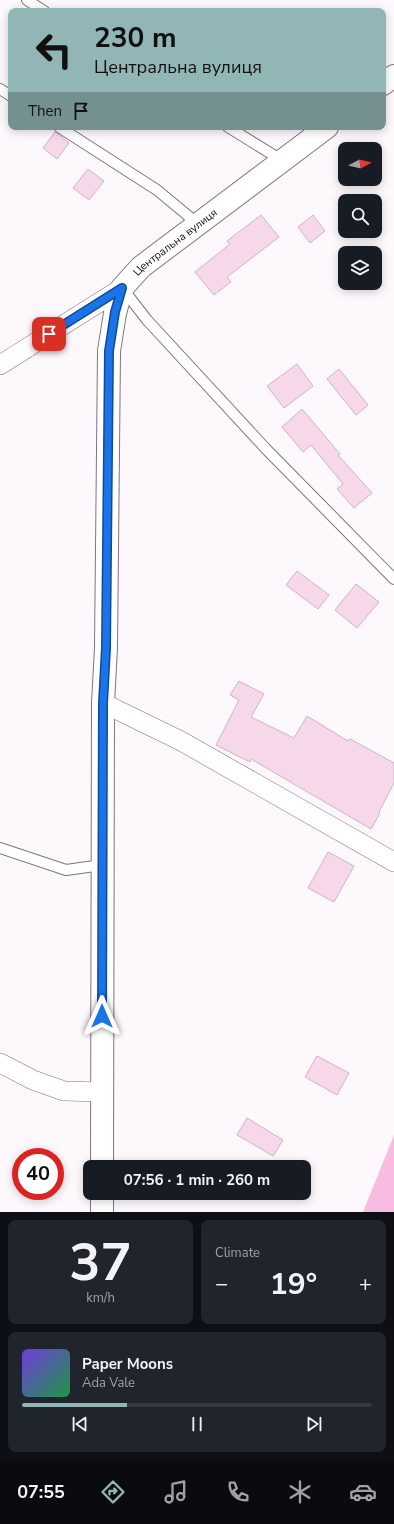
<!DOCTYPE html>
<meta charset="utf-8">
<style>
:root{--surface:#171b24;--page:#20242c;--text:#f1f3f6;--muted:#9ea1a6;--line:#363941;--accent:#92b5b6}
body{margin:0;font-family:"Nunito Sans",sans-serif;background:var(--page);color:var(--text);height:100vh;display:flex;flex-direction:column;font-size:15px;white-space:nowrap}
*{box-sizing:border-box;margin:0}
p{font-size:13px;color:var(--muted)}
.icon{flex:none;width:22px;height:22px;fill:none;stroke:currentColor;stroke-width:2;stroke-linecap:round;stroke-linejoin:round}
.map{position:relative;height:1212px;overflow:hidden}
.details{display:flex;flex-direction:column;gap:8px;padding:8px;background:#0d0f14;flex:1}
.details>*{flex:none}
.top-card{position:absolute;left:8px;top:8px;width:378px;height:122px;border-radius:8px;box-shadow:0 2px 10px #0003;background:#92b5b6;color:#111;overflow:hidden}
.needle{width:26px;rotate:83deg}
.fabs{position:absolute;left:338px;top:142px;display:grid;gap:8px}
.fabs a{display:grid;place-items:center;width:44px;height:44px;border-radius:8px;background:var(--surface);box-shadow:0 2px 10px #0003;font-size:20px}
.speed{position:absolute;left:12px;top:1148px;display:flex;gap:8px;font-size:20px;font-weight:700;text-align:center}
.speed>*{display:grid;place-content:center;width:52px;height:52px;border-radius:50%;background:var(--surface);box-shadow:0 2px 10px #0003;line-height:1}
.speed .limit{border:6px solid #d22;background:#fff;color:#111}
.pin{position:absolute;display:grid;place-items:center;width:34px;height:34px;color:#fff;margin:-17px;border-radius:8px;box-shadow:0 2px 6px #0006}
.me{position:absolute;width:44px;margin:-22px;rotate:0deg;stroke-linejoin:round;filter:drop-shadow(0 0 3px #0008)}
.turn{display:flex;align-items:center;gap:14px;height:84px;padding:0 20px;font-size:18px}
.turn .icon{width:52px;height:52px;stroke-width:2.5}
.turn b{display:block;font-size:28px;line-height:34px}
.then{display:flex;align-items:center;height:38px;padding:0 20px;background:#0003;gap:8px;font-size:15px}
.big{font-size:30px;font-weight:700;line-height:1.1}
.details .widget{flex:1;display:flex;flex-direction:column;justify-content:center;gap:6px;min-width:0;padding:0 14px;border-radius:8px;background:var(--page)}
.details .dial{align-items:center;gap:0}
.dial b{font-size:52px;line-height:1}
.song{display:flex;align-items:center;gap:12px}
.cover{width:48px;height:48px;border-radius:6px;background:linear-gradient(135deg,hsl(260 70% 55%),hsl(140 70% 35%))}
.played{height:4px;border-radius:2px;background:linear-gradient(90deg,var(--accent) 30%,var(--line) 30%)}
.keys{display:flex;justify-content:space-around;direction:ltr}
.heat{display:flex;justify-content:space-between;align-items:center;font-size:22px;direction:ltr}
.details .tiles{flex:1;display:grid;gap:8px;grid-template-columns:1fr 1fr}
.widget:last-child{grid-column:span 2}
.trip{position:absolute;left:83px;top:1160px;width:228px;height:40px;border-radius:8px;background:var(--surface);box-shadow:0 2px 10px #0003;font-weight:700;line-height:40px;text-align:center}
.tabs{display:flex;height:64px;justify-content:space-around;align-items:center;background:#090b0e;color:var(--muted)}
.tabs .icon{width:28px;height:28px}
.tabs .on{color:var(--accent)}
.tabs b{font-size:18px;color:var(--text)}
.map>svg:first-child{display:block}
.green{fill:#f8bce2}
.building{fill:#f6d8ea;stroke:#cdb5c4}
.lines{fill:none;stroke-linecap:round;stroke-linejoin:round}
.service-casing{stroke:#86717e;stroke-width:12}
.minor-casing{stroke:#86717e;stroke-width:20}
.tertiary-casing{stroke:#86717e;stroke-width:24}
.service{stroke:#fff;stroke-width:10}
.minor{stroke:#fff;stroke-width:19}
.tertiary{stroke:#fff;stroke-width:22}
.route-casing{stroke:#114b97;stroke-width:10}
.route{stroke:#1a73e8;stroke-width:7}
.labels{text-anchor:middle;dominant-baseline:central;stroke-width:4;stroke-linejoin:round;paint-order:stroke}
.street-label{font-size:11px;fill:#10080d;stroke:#fdf8fb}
</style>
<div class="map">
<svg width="394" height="1212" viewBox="0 0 394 1212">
<rect width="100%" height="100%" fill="#fdf8fb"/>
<path class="green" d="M394 1135V1212H363Z"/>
<path class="building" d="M55 132 69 143 57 159 43 148Z
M88 169 104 181 89 200 73 188Z
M261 215 279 237 227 277 231 282 214 295 195 272 230 244 227 241Z
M313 215 325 231 310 243 298 227Z
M297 364 313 386 284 408 267 386Z
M339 369 368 405 356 415 327 379Z
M302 409 340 454 338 455 372 493 354 508 337 489 343 484 311 445 303 452 282 427Z
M297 571 329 595 318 609 286 585Z
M356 584 379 602 357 628 335 610Z
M239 681 264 694 251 717 294 738 307 716 348 741 350 739 394 763V783L379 812 380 813 371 829 251 759 250 762 216 745 239 700 230 695Z
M328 852 354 866 334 902 308 888Z
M317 1056 349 1073 337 1095 305 1077Z
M247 1118 283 1140 273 1156 237 1135Z"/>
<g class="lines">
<defs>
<path id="service" d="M27 0 44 11
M0 89 11 96
M59 127 157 190 198 224
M228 127 283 161
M123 289 147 320 266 449 394 579
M0 848 66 870 102 865"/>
<path id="minor" d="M0 365 122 288
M103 703 181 741 394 862
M0 1063 33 1080 64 1091 102 1092"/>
<g id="tertiary">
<path d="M383 84 394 76"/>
<path id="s1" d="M102 1167 103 703 106 648 109 351 115 313 122 288 141 267 327 127"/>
<path d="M102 1212V1193"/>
</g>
</defs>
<use href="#service" class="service-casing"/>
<use href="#minor" class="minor-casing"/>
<use href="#tertiary" class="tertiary-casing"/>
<use href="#service" class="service"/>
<use href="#minor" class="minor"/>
<use href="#tertiary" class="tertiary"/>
</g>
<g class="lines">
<defs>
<path id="route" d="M49 334 122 288 115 312 109 351 106 648 103 703 102 1016"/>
</defs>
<use href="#route" class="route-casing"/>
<use href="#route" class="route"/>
</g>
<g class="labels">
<g class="street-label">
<text stroke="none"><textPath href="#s1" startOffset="951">Центральна вулиця</textPath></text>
</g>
</g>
</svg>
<div class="fabs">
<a><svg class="needle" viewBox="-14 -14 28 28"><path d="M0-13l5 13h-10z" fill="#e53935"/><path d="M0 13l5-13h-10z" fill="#9ea1a6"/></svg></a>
<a><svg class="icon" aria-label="search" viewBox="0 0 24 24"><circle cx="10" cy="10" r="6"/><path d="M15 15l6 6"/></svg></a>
<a><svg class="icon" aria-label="layers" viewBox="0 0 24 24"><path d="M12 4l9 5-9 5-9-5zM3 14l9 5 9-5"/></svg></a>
</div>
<div class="speed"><div class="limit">40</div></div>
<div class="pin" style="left:49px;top:334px;background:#d93025"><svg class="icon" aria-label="arrive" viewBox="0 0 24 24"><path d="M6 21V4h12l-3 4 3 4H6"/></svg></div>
<svg class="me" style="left:102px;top:1016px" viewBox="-20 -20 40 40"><path d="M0-17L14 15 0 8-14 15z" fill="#1a73e8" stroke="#fff" stroke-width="4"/></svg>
<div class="trip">07:56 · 1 min · 260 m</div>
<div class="top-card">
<div class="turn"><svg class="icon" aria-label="left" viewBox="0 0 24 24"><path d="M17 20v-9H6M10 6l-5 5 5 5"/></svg><div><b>230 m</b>Центральна вулиця</div></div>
<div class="then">Then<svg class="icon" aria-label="arrive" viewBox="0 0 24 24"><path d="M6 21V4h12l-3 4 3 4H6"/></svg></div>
</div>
</div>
<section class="details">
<div class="tiles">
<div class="widget dial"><b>37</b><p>km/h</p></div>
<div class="widget"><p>Climate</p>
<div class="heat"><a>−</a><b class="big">19°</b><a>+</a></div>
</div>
<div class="widget">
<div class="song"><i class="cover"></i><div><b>Paper Moons</b><p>Ada Vale</p></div></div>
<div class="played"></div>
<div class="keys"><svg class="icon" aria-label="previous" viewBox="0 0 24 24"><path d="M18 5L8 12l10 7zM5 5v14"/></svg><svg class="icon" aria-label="pause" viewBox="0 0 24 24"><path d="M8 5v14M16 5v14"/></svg><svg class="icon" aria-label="next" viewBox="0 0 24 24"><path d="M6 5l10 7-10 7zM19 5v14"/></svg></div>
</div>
</div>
</section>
<nav class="tabs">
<b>07:55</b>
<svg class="icon on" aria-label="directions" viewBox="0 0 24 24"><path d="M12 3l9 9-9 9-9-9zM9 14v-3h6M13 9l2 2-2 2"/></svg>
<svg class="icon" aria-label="music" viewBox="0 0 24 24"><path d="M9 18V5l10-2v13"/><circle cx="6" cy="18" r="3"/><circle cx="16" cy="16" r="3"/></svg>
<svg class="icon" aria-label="phone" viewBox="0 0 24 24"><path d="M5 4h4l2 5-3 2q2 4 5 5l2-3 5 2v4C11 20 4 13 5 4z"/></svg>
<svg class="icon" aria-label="climate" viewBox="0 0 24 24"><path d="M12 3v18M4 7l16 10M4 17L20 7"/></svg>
<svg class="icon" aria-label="car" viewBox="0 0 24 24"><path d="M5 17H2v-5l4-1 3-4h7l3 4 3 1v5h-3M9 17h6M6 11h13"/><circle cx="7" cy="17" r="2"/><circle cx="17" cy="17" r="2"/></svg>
</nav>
